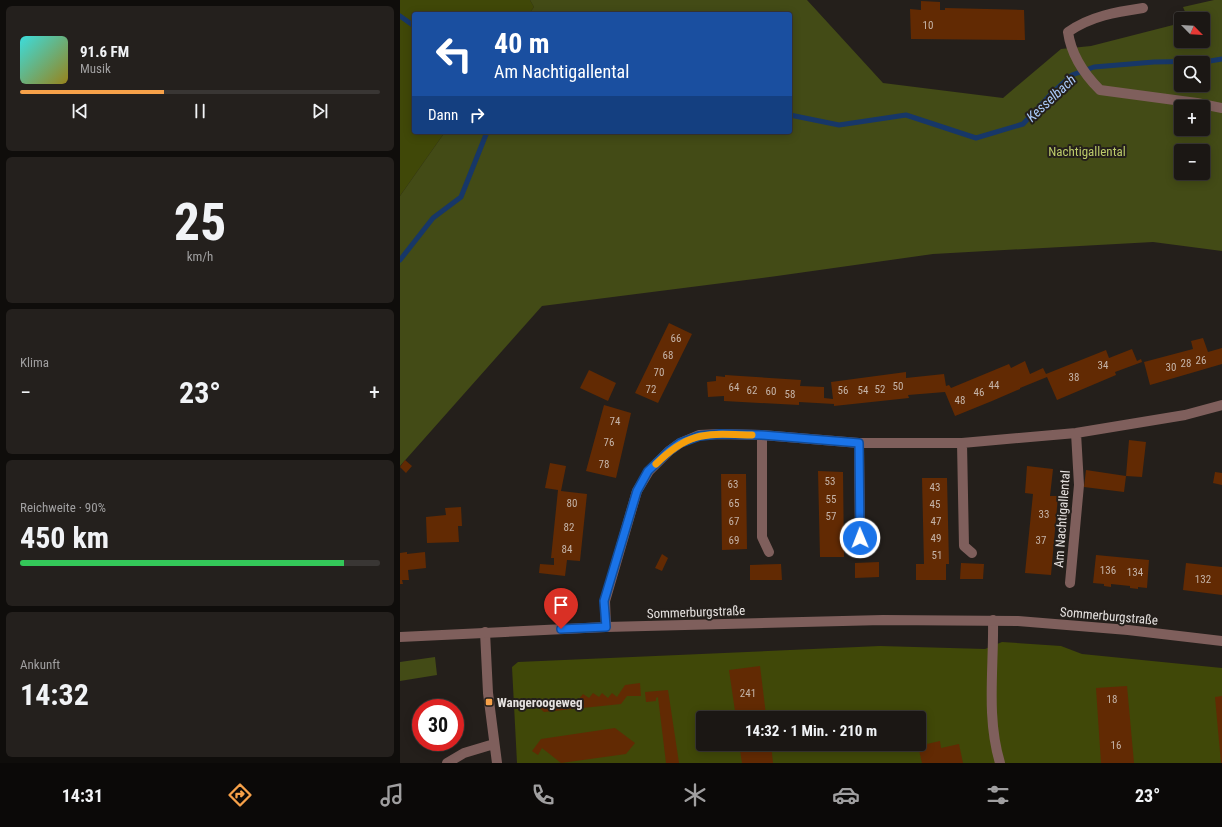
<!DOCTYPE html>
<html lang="de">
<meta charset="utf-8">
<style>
:root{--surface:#1b1714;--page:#24201d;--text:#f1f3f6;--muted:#a09fa0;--line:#393634;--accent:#f7a149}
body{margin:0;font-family:"Roboto Condensed",sans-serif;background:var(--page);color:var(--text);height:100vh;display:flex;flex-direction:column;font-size:15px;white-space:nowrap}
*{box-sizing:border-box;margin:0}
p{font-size:13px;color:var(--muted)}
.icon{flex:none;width:22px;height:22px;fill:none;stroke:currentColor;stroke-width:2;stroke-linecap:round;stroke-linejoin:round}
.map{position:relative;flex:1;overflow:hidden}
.panel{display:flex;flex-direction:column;gap:6px;padding:6px;background:#0f0d0b;width:400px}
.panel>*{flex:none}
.top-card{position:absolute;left:12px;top:12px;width:380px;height:122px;border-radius:4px;box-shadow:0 2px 10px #0003,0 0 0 1px var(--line);background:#1a4fa0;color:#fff;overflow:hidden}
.needle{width:26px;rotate:114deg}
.controls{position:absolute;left:774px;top:12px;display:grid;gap:8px}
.controls a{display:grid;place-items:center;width:36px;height:36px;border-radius:4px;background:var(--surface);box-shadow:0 2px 10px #0003,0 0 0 1px var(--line);font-size:20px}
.speed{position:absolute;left:12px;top:699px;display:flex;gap:8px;font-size:20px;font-weight:700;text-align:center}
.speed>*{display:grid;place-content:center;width:52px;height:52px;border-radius:50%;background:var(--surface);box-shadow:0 2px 10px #0003,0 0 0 1px var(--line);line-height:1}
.speed .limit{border:6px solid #d22;background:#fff;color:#111}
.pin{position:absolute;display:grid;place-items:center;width:34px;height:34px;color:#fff;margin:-41px -17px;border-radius:50% 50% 50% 0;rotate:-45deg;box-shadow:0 0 4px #0007}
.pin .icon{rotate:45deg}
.me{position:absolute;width:44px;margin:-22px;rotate:359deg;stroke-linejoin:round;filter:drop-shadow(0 0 3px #0008)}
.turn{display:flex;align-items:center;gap:14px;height:84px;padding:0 16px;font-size:18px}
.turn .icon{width:52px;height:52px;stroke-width:2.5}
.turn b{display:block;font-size:28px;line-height:34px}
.then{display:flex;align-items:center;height:38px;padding:0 16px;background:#0003;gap:8px;font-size:15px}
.big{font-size:30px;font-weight:700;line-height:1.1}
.panel .tile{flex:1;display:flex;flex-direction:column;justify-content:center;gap:6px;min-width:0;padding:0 14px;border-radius:6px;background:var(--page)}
.panel .dial{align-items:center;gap:0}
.dial b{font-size:52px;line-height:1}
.song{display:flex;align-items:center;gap:12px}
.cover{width:48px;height:48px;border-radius:6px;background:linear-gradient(135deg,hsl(180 70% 55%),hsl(50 70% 35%))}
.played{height:4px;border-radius:2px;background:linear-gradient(90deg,var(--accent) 40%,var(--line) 40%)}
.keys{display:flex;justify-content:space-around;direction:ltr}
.heat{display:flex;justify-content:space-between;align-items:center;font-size:22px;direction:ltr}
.charge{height:6px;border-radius:3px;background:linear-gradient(90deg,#34c759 90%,var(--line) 0)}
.trip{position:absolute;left:296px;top:711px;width:230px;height:40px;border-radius:4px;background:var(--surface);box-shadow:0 2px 10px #0003,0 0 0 1px var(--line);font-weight:700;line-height:40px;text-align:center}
.menu{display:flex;height:64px;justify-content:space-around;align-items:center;background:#0b0908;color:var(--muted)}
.menu .icon{width:28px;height:28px}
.menu .active{color:var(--accent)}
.menu b{font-size:18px;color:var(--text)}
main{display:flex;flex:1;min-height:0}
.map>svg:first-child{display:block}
.green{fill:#404808;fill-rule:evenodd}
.forest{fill:#434b16;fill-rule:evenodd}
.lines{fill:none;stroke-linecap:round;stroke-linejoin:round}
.stream{stroke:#173768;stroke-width:5}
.building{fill:#622a03}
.service{stroke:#7f5f5c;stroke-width:10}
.minor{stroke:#7f5f5c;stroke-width:10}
.tertiary{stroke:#7f5f5c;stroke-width:10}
.route-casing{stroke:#114b97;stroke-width:10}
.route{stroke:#1a73e8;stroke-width:7}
.slow{stroke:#f59e0b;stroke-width:7}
.poi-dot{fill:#f7a149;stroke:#241f1b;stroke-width:1.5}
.labels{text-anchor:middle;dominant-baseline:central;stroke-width:4;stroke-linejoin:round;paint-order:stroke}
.number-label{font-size:11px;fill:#c5b4a9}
.park-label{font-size:13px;fill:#bccb6a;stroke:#241f1b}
.street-label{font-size:13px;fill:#e6e2e0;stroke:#241f1b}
.poi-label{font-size:13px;font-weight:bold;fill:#e6e2e0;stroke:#241f1b;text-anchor:start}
.water-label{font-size:14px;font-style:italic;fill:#accbfa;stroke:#241f1b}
</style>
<main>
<section class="panel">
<div class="tile">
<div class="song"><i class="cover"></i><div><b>91.6 FM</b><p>Musik</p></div></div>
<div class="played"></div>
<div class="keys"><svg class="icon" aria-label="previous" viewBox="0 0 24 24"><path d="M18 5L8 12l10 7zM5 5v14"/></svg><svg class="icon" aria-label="pause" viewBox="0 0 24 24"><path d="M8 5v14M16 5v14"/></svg><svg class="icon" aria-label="next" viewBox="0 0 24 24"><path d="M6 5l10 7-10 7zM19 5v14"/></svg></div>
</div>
<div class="tile dial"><b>25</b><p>km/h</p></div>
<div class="tile"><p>Klima</p>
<div class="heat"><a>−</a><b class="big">23°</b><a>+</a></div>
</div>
<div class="tile"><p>Reichweite · 90%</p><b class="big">450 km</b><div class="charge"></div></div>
<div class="tile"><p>Ankunft</p><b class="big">14:32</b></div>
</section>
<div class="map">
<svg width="822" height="763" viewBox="0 0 822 763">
<rect width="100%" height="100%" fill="#241f1b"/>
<path class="green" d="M0 0H130L134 7 129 14H14V132H45L0 196Z
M602 642 661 646 682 654 822 668V763H117L112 667 118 662 480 646 585 649ZM303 718H519V744H303Z"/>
<path class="forest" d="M130 0H407L483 83 603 98 661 49 691 46 781 23V41H803V19H788L783 7 814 0H822V251L753 242 533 254 377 276 142 306 0 466V196L45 132H390V14H129L134 7ZM781 63H803V85H781ZM781 107H803V129H781ZM781 151H803V173H781Z
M35 657 37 675 0 681V662Z"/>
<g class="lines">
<path class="stream" d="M0 16 14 26
M390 115 439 125 506 115 576 138 623 124 654 91 672 75 694 67 754 62 810 61 822 59
M0 260 33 218 61 197 87 132"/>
</g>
<path class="building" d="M521 1 540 2V10H545V8L624 10 625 40 511 39 510 9 521 10Z
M269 323 292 334 258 403 235 393Z
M803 338 808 352 822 348V364L750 385 744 362 793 349 791 341Z
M732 349 737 361 741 359 742 362 715 372 716 375 657 400 647 377 620 388V389L592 401 555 416 545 392 508 395 509 398 434 406V404L399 402V405L324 401V396L308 397 307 382 316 381V376L325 377V375L401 380 400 386 424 387V398L433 399 431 382 506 372V378L544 374 546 386 549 385 551 388 609 364 611 368 625 361 630 374 643 368 646 374 706 350 709 358Z
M189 370 216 383 208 401 180 388Z
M204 405 231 413 216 478 186 471Z
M729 440 746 442 742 477 726 476Z
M5 460 12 466 6 473 0 467Z
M150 463 166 466 161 491 187 494 180 561 167 560 165 576 139 573 140 564 154 565V558H151L158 490 145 488Z
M627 466 653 469 650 496H658L651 575 625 573 633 494 625 493Z
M686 470 726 476 724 492 684 487Z
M418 471 443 472 444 557H420Z
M815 472 822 473V485L813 483Z
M321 474H346L347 549 322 550Z
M522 478H547L549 564H546V580H516V564H524Z
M61 507 62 526H58L59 542 27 543 26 517 46 515 45 508Z
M7 552V554L25 552 26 568 8 570 9 580H2L3 584H0V553Z
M262 554 268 558 262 571 255 568Z
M696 555 749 560 747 588 738 587V589L730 588V586L711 584V587L704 586V584L693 583Z
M479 562V577L455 578V563Z
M561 563 584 564 583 579H560Z
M786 563 822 567V595L783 590Z
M381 564 382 580H350V565Z
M360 666 366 715 374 716V718H336L329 670Z
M240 683 241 696H227L221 704 144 712 135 704 179 699 183 694 189 698 193 693 199 697 202 693 208 698 212 693 217 697 225 685Z
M727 686 734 763H701L696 688Z
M268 690 279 763H266L258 697 256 698V701L246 702 245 692Z
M822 696V763H821L815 697Z
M215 728 235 743 226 754 161 763 142 748 138 755 132 751 141 739Z
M540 741 541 748 559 744 563 763H522L518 746Z
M339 744H371L373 763H342Z"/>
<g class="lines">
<path class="service" d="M743 8C716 12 691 16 668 32 671 54 684 74 700 90L797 103 822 108"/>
<path class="minor" d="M362 435V537L369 552
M459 443 460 538 467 551
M562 443 564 546 572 553
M670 583 679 485 676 433
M593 620C594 668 586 716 600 763
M206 627 205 601 237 491 249 471 269 451 280 443 299 435 320 434 362 435 459 443H562L676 433 785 415 822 405
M85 632 88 693 97 763
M47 763 64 753 94 744"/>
<path class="tertiary" d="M0 637 206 627 483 620 618 621 728 630 822 641"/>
</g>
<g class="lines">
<defs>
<path id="route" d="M161 629 206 627 204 601 237 491 248 471 269 451 280 443 299 436 320 434 362 435 459 443 460 538"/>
</defs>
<use href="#route" class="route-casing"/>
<use href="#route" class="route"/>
<path class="slow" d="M256 464C290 430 307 434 352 435"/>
</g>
<rect class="poi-dot" x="85" y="698" width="8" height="8" rx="2"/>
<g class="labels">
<g class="number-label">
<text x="528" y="25">10</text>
<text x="276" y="338">66</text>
<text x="268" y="355">68</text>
<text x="801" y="360">26</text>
<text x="786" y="363">28</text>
<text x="703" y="365">34</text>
<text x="771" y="367">30</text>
<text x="259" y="372">70</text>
<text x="674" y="377">38</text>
<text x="594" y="385">44</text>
<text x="498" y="386">50</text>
<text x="334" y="387">64</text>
<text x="251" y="389">72</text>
<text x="480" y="389">52</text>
<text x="352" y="390">62</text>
<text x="443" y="390">56</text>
<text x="463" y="390">54</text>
<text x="371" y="391">60</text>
<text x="579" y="392">46</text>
<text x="390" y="394">58</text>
<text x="560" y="400">48</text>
<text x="215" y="421">74</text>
<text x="209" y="442">76</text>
<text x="204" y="464">78</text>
<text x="430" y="481">53</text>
<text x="333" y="484">63</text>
<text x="535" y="487">43</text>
<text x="431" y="499">55</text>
<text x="172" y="503">80</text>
<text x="334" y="503">65</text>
<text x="535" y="504">45</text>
<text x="644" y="514">33</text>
<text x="431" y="516">57</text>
<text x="334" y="521">67</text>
<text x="536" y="521">47</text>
<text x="169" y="527">82</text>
<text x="536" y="538">49</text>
<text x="334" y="540">69</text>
<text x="641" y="540">37</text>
<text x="167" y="549">84</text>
<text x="537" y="555">51</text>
<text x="708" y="570">136</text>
<text x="735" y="572">134</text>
<text x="803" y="579">132</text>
<text x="348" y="693">241</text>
<text x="712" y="699">18</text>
<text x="716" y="745">16</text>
</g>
<g class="park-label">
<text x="687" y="151">Nachtigallental</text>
</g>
<g class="street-label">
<text transform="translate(662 519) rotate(-86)">Am Nachtigallental</text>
<text transform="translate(296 612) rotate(-2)">Sommerburgstraße</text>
<text transform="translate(709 616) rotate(5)">Sommerburgstraße</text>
</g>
<g class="poi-label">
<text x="97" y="702">Wangeroogeweg</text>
</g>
<g class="water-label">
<text transform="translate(651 98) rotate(-43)">Kesselbach</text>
</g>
</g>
</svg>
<div class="controls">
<a><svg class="needle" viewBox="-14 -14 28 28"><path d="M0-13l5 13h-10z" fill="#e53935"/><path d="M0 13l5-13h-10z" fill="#a09fa0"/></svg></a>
<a><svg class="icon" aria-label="search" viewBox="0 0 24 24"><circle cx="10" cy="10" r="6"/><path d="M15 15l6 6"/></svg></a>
<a>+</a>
<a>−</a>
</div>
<div class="speed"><div class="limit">30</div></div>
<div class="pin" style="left:161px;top:629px;background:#d93025"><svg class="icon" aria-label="arrive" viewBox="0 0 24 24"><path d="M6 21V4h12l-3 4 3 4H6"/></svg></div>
<svg class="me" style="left:460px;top:538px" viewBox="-20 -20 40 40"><circle r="17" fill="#1a73e8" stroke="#fff" stroke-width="3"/><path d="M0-11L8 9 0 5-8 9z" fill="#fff"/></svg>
<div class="trip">14:32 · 1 Min. · 210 m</div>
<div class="top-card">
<div class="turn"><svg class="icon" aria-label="left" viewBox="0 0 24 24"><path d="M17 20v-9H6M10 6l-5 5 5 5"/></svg><div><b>40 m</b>Am Nachtigallental</div></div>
<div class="then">Dann<svg class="icon" aria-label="right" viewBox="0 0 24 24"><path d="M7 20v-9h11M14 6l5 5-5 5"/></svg></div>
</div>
</div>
</main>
<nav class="menu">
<b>14:31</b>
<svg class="icon active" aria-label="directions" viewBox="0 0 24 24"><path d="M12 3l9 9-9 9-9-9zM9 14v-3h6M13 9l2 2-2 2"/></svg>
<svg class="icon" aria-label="music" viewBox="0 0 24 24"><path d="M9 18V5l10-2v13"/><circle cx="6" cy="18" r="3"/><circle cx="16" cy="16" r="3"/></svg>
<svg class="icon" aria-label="phone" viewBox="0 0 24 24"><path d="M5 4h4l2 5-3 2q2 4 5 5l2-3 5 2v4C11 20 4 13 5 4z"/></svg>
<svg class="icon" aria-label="climate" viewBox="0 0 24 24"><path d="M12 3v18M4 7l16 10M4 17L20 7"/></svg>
<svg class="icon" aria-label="car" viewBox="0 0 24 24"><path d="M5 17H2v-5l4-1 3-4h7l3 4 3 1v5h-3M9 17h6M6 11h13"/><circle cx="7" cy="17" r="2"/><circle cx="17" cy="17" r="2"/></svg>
<svg class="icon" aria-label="filters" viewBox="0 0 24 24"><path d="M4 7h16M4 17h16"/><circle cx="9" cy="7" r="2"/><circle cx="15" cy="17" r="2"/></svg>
<b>23°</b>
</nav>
